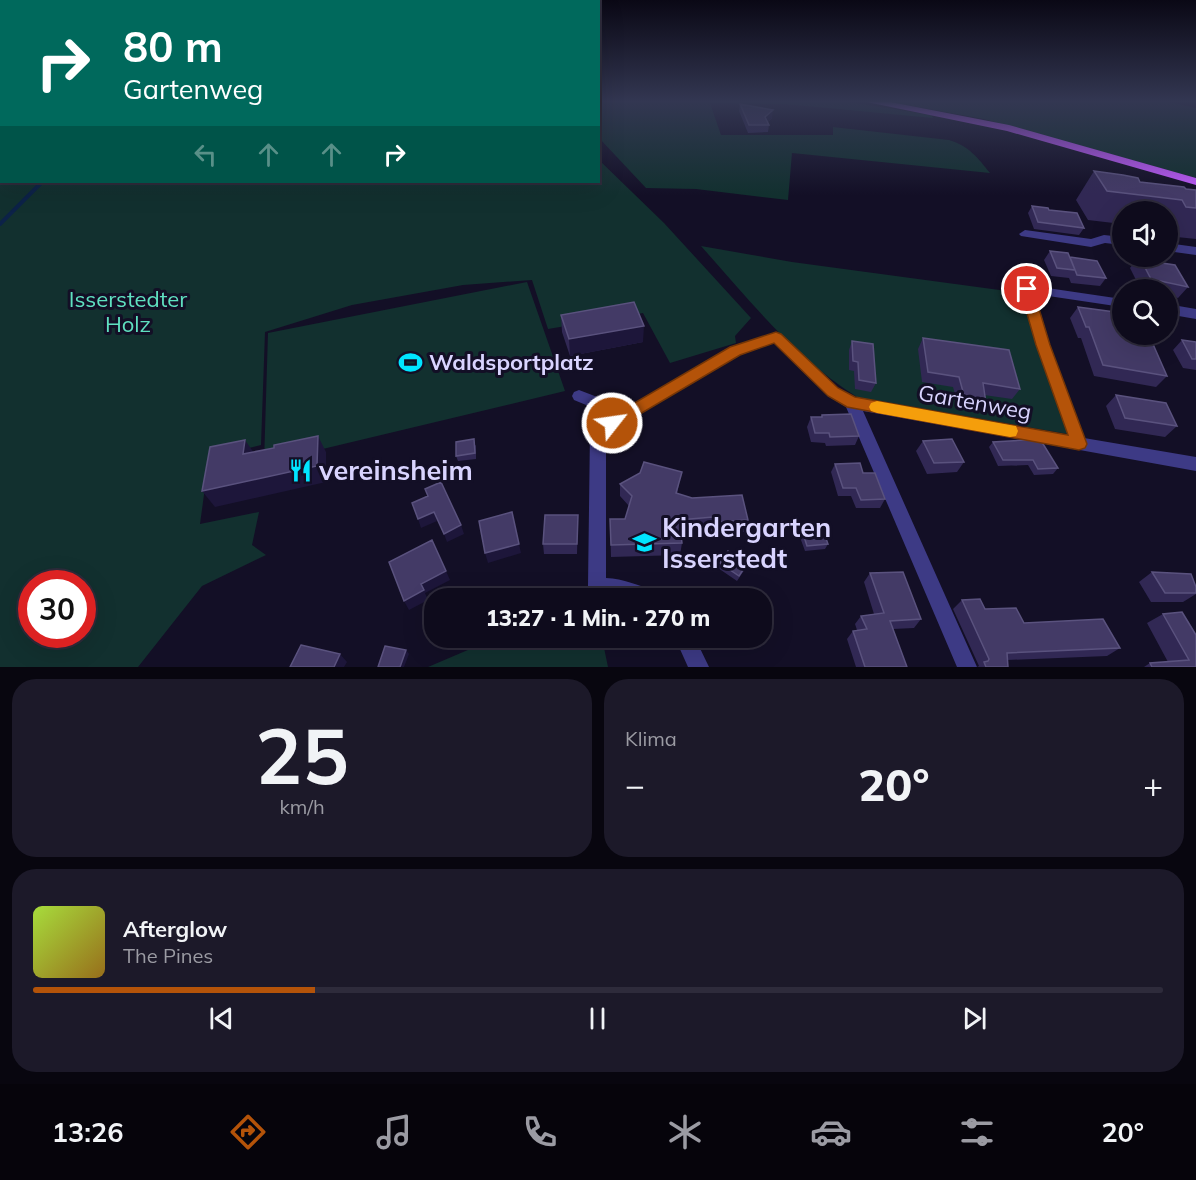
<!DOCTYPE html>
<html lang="de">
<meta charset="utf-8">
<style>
:root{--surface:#0e0b1c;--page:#1c1929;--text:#f1f3f6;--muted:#9b9ba3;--line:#2e2b3b;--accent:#b45309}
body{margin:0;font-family:Mulish,sans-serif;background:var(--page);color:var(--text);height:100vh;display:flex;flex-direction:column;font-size:22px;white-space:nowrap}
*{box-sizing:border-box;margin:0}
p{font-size:20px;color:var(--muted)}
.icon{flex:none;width:33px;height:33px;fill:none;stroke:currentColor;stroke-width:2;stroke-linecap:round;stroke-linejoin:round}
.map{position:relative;height:667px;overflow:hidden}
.panel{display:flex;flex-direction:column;gap:12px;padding:12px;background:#08060f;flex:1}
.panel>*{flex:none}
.hud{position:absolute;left:0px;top:0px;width:600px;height:183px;box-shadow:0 6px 24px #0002,0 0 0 2px var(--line);background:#00695c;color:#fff;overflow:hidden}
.controls{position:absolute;left:1112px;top:201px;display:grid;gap:12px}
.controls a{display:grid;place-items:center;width:66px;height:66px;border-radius:50%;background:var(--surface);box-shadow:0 6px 24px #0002,0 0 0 2px var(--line);font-size:30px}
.speed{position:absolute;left:18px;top:570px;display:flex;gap:12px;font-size:30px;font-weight:700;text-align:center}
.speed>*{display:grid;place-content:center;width:78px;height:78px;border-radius:50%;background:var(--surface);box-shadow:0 6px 24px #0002,0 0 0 2px var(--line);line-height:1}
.speed .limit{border:9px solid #d22;background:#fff;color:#111}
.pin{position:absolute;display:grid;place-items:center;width:51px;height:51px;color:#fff;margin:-26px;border:3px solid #fff;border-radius:50%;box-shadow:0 2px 6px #0007}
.me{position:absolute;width:66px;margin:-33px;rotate:60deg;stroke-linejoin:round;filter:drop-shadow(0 0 4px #0008)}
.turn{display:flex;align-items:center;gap:21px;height:126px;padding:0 24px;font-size:27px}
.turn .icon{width:78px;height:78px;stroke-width:2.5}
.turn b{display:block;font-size:42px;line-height:51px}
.lanes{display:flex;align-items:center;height:57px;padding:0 24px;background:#0003;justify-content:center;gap:30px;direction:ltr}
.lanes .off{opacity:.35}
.big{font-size:45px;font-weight:800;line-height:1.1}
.panel .tile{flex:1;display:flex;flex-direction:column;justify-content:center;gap:9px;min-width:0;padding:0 21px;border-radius:24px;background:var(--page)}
.panel .dial{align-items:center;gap:0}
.dial b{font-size:78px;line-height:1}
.song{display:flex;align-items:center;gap:18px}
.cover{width:72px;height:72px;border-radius:9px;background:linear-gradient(135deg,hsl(80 70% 55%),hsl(40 70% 35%))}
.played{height:6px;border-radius:3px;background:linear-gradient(90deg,var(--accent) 25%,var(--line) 25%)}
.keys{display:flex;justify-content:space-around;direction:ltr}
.heat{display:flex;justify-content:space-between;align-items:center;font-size:33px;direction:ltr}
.panel .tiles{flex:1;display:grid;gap:12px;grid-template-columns:1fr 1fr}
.tile:last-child{grid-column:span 2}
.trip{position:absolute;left:424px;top:588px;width:348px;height:60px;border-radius:24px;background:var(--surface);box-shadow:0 6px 24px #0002,0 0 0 2px var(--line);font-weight:800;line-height:60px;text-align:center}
.tab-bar{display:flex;height:96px;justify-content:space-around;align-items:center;background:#06040b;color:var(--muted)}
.tab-bar .icon{width:42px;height:42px}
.tab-bar .current{color:var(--accent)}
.tab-bar b{font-size:27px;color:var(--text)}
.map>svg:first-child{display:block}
.green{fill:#12302f;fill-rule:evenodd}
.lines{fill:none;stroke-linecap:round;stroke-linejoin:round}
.stream{stroke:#0c2248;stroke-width:4}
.street{fill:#3d3a85;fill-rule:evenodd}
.primary{fill:#c25bff;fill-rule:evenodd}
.wall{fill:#312854}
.shaded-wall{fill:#1d163a}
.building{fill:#433a66;stroke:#5a527e;stroke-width:1.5}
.route{fill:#b45309;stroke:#753606;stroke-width:1.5}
.slow{fill:#f59e0b}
.labels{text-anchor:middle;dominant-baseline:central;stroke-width:6;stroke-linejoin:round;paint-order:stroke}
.park-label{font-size:22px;fill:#5fe0c0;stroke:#130f26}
.poi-label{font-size:22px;font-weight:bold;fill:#d9d4ff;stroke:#130f26;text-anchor:start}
.street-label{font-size:22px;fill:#d9d4ff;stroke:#130f26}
.near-poi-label{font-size:27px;font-weight:bold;fill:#d9d4ff;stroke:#130f26;text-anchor:start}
</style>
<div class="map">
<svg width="1196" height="667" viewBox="0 0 1196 667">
<rect width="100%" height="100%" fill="#130f26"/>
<path class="green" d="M0 101 2 182H598L599 160 664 223 751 318 735 336 736 343 670 363 643 313 548 329 532 280 463 285 352 305 265 332 261 445 209 458 200 524 259 512 252 545 266 555 202 586 138 667H0ZM32 584H82V634H32Z
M599 101H843L931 115 933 118 785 104 710 103 721 135H833V127L949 140C969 146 978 158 990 173L792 153 788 200 696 189 646 188 599 138Z
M885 101H1165L1196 108V178L984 119Z
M701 246 792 262 1022 293 1068 434 857 397C795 358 749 300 701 246Z
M527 282 565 391 264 463 268 333Z
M496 638H602L608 667H428Z"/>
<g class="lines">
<path class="stream" d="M0 224 42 182"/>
<path class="street" d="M1025 230 1091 239 1104 235 1122 237V245L1105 243 1091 247 1021 236 1019 234Z
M1167 243 1196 247V255L1167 251Z
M1027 285 1122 299V307L1035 294 1050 345 1084 438 1196 457V471L863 411 977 667H957L846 407 828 396 774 343 740 355 606 434V578C624 579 638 585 654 591L656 598H625L590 593 588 586 590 431 593 426 613 416 574 400 572 396 574 392 579 390 626 408 730 347 776 332 781 334 838 388 855 398 1068 435 1036 345 1021 289Z
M1167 304 1196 309V319L1167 314Z
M675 638H695L709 667H688Z"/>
<path class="primary" d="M862 101H885L1009 125 1196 178V185L1007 131Z"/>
</g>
<path class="wall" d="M740 104 772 118 768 122 769 125 768 132 748 133 739 111Z
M1094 171 1140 182 1196 190V239L1167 236V212H1122V224L1088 220 1076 200Z
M1032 206 1049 210 1084 228 1079 235 1034 229 1028 213Z
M1050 251 1070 257 1106 278 1100 286 1071 283 1069 278 1051 276 1044 260Z
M1139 256 1162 263 1188 287 1178 298 1167 295V290H1141L1130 268Z
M1078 307 1154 336 1151 340 1167 376 1156 387 1094 376 1081 338H1078L1070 318Z
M561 315 643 342 570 356 562 332Z
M923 338 1020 389 1012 399 984 395 986 403 978 413 959 409 953 387 922 382 918 349Z
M1182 340 1196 342V370L1183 368 1173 350Z
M852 341 876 383 871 392 855 389 854 371 849 370V350Z
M1116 395 1177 426 1165 437 1115 429 1106 406Z
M822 415 859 436 855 445 826 446 825 443 811 442 807 427 811 417H821Z
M923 441 964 462 957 472 927 474 916 451Z
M993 442 1058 468 1053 474 1034 475 1028 465 998 466 989 447Z
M476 445V459L458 461 456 456Z
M835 464 863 473 885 499 880 508H856L851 496H838L831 472Z
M620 484H679L677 494 748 520 744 532 711 534 710 529 680 531 682 543 680 555 611 557 610 519H625L629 506 620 496Z
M578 515 577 554H544L543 544Z
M800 524 828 544 825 549 805 551 797 529Z
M720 563 745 569 737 581 718 568Z
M1152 572 1196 587V594L1183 602H1151L1139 582Z
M870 573 921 619 914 628 893 629 907 667H856L847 639 853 631 857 630 855 624 861 616 874 614 864 582Z
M962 600 1024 623 1120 648 1107 656 1007 660 1008 667H977L979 666 953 609Z
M1163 614 1196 667H1144L1150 663 1168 662 1147 623Z"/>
<path class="shaded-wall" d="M773 110 772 118 764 125 765 117Z
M644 326 643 342 570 356 569 339Z
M318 436 326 452V482L215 507 202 491Z
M245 440 256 456 243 454Z
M434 512 437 521 421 528 418 519Z
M461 525 464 534 447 542 444 534Z
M519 544 521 553 488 563 485 553Z
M446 571 450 580 425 593 428 600 409 610 404 601 421 584Z
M406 650 409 654 404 667H400Z
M340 654 347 662 344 667H334Z"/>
<path class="building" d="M740 104 773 110 765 117 769 125H749Z
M1094 171 1123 175 1138 178 1140 182 1184 187 1186 189 1196 190V208L1186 207 1182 200 1107 191Z
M1032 206 1048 208 1049 210 1077 213 1084 228 1038 222Z
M1050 251 1068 253 1075 270 1057 268Z
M1139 256 1159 259 1162 263 1175 265 1188 287 1151 279Z
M1070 257 1097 261 1106 278 1077 275Z
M634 302 644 326 569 339 561 315Z
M1078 307 1122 313V334H1153L1154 336 1149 335 1167 376 1103 365 1089 327H1086Z
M923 338 1009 350 1020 389 983 383 986 403 965 399 959 377 928 372Z
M1182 340 1196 342V359H1192Z
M852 341 873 344 876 383 859 380 858 362 853 361Z
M1116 395 1166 403 1177 426 1125 418Z
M851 414 859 436 830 437 829 433H815L811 417H822V415Z
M318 436 317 466 202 491 210 447 245 440 243 454 274 448V445Z
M474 439 475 453 456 456V442Z
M952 439 964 462 934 463 923 441Z
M1040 439 1058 468 1038 469 1033 460H1003L993 442Z
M644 462 682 472 676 493 692 498 742 495 748 520 714 522 713 517 679 520 682 543 611 545 610 519H625L632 496 620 484 640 473Z
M860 463 863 473H875L885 499 861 500 856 488H843L835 464Z
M441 482 461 525 444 534 434 512 418 519 412 503 428 496 425 489Z
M512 512 519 544 485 553 479 521Z
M545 515H578L577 544H543Z
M820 522 828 544 807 546 800 524Z
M432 540 446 571 421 584 424 590 404 601 389 562Z
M728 551 747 564 739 576 720 563Z
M903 572 921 619 890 621 907 667H865L853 631 867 629 861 616 884 613 870 573Z
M1152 572 1191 574 1196 587V593H1165Z
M693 590 698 598H679Z
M980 599 985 609 1016 608 1024 623 1103 619 1120 648 1007 653 1008 667H986L984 662 988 661 989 659 962 600Z
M1182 612 1196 635V667H1152L1150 663 1189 660 1163 614Z
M301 645 340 654 334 667H290Z
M385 646 406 650 400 667H378Z"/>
<linearGradient id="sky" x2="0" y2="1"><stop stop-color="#0a0815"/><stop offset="0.52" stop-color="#333752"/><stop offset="1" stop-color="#333752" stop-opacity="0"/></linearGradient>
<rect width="1196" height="195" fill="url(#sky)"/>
<path class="route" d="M1027 285 1033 289 1050 345 1087 444 1085 448 1079 450 847 407 828 396 774 343 740 355 618 427 612 429 607 427 605 423 607 419 730 347 776 332 781 334 838 388 855 397 1068 435 1036 345 1020 289Z"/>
<path class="slow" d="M877 401 1010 425 1016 426 1018 431 1016 436 1010 437 877 413 871 411 869 407 871 403Z"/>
<defs>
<symbol id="stadium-bare" viewBox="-9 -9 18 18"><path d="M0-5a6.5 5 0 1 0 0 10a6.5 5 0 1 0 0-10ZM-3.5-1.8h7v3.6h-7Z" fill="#00e5ff" stroke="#130f26" stroke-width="2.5" paint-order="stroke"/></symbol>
<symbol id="restaurant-bare" viewBox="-9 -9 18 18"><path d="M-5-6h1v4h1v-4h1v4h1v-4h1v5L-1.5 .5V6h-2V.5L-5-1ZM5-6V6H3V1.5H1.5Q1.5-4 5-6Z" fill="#00e5ff" stroke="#130f26" stroke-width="2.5" paint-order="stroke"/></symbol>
<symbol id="school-bare" viewBox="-9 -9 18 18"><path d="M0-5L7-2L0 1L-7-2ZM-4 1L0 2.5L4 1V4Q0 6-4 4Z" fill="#00e5ff" stroke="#130f26" stroke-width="2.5" paint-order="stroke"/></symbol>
</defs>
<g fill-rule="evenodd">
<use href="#stadium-bare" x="394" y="346" width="33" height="33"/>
<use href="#restaurant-bare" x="284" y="454" width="33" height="33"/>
<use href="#school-bare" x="628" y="526" width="33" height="33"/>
</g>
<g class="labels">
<g class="park-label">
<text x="128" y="299">Isserstedter<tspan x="128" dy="25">Holz</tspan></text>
</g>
<g class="poi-label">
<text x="429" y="362">Waldsportplatz</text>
</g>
<g class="street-label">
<text transform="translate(975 402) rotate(10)">Gartenweg</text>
</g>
<g class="near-poi-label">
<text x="319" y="470">vereinsheim</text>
<text x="662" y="527">Kindergarten<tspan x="662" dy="31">Isserstedt</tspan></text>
</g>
</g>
</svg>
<div class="controls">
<a><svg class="icon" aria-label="sound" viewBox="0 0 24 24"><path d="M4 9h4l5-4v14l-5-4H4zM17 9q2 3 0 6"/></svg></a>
<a><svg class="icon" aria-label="search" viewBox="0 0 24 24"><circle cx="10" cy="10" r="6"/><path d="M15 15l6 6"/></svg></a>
</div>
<div class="speed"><div class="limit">30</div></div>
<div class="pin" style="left:1027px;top:289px;background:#d93025"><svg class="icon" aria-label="arrive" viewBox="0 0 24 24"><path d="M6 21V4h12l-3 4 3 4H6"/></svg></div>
<svg class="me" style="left:612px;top:423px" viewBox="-20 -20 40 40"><circle r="17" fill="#b45309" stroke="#fff" stroke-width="3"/><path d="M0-11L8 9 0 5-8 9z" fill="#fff"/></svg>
<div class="trip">13:27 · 1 Min. · 270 m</div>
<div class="hud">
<div class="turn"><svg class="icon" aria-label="right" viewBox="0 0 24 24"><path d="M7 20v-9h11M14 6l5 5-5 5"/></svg><div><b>80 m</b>Gartenweg</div></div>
<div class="lanes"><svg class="icon off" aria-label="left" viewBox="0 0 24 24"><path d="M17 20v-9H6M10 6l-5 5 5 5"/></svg><svg class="icon off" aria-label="ahead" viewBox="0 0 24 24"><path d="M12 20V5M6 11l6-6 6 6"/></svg><svg class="icon off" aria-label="ahead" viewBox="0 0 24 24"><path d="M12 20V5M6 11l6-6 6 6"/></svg><svg class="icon" aria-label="right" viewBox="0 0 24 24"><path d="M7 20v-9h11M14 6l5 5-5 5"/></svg></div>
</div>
</div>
<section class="panel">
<div class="tiles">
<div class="tile dial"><b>25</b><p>km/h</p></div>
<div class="tile"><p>Klima</p>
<div class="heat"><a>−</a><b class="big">20°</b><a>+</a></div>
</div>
<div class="tile">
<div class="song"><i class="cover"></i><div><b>Afterglow</b><p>The Pines</p></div></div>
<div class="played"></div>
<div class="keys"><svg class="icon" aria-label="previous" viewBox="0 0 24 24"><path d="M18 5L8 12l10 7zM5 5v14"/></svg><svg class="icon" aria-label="pause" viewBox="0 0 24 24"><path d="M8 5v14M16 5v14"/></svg><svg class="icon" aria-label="next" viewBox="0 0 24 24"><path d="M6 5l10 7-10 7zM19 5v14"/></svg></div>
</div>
</div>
</section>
<nav class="tab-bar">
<b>13:26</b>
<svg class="icon current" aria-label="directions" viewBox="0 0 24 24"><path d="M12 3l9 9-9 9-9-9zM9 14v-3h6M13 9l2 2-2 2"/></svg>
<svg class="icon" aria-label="music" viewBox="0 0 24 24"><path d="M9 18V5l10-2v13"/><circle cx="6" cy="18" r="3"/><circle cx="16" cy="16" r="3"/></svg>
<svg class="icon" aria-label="phone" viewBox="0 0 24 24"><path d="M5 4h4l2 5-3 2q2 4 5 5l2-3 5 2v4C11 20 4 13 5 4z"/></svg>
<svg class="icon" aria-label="climate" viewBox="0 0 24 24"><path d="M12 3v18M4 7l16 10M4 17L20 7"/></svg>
<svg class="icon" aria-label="car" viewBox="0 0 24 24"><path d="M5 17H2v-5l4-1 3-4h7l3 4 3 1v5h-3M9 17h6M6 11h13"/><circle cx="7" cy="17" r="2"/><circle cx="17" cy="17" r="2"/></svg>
<svg class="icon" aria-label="filters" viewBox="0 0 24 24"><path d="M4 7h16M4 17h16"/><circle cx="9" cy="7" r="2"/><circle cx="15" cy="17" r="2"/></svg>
<b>20°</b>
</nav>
